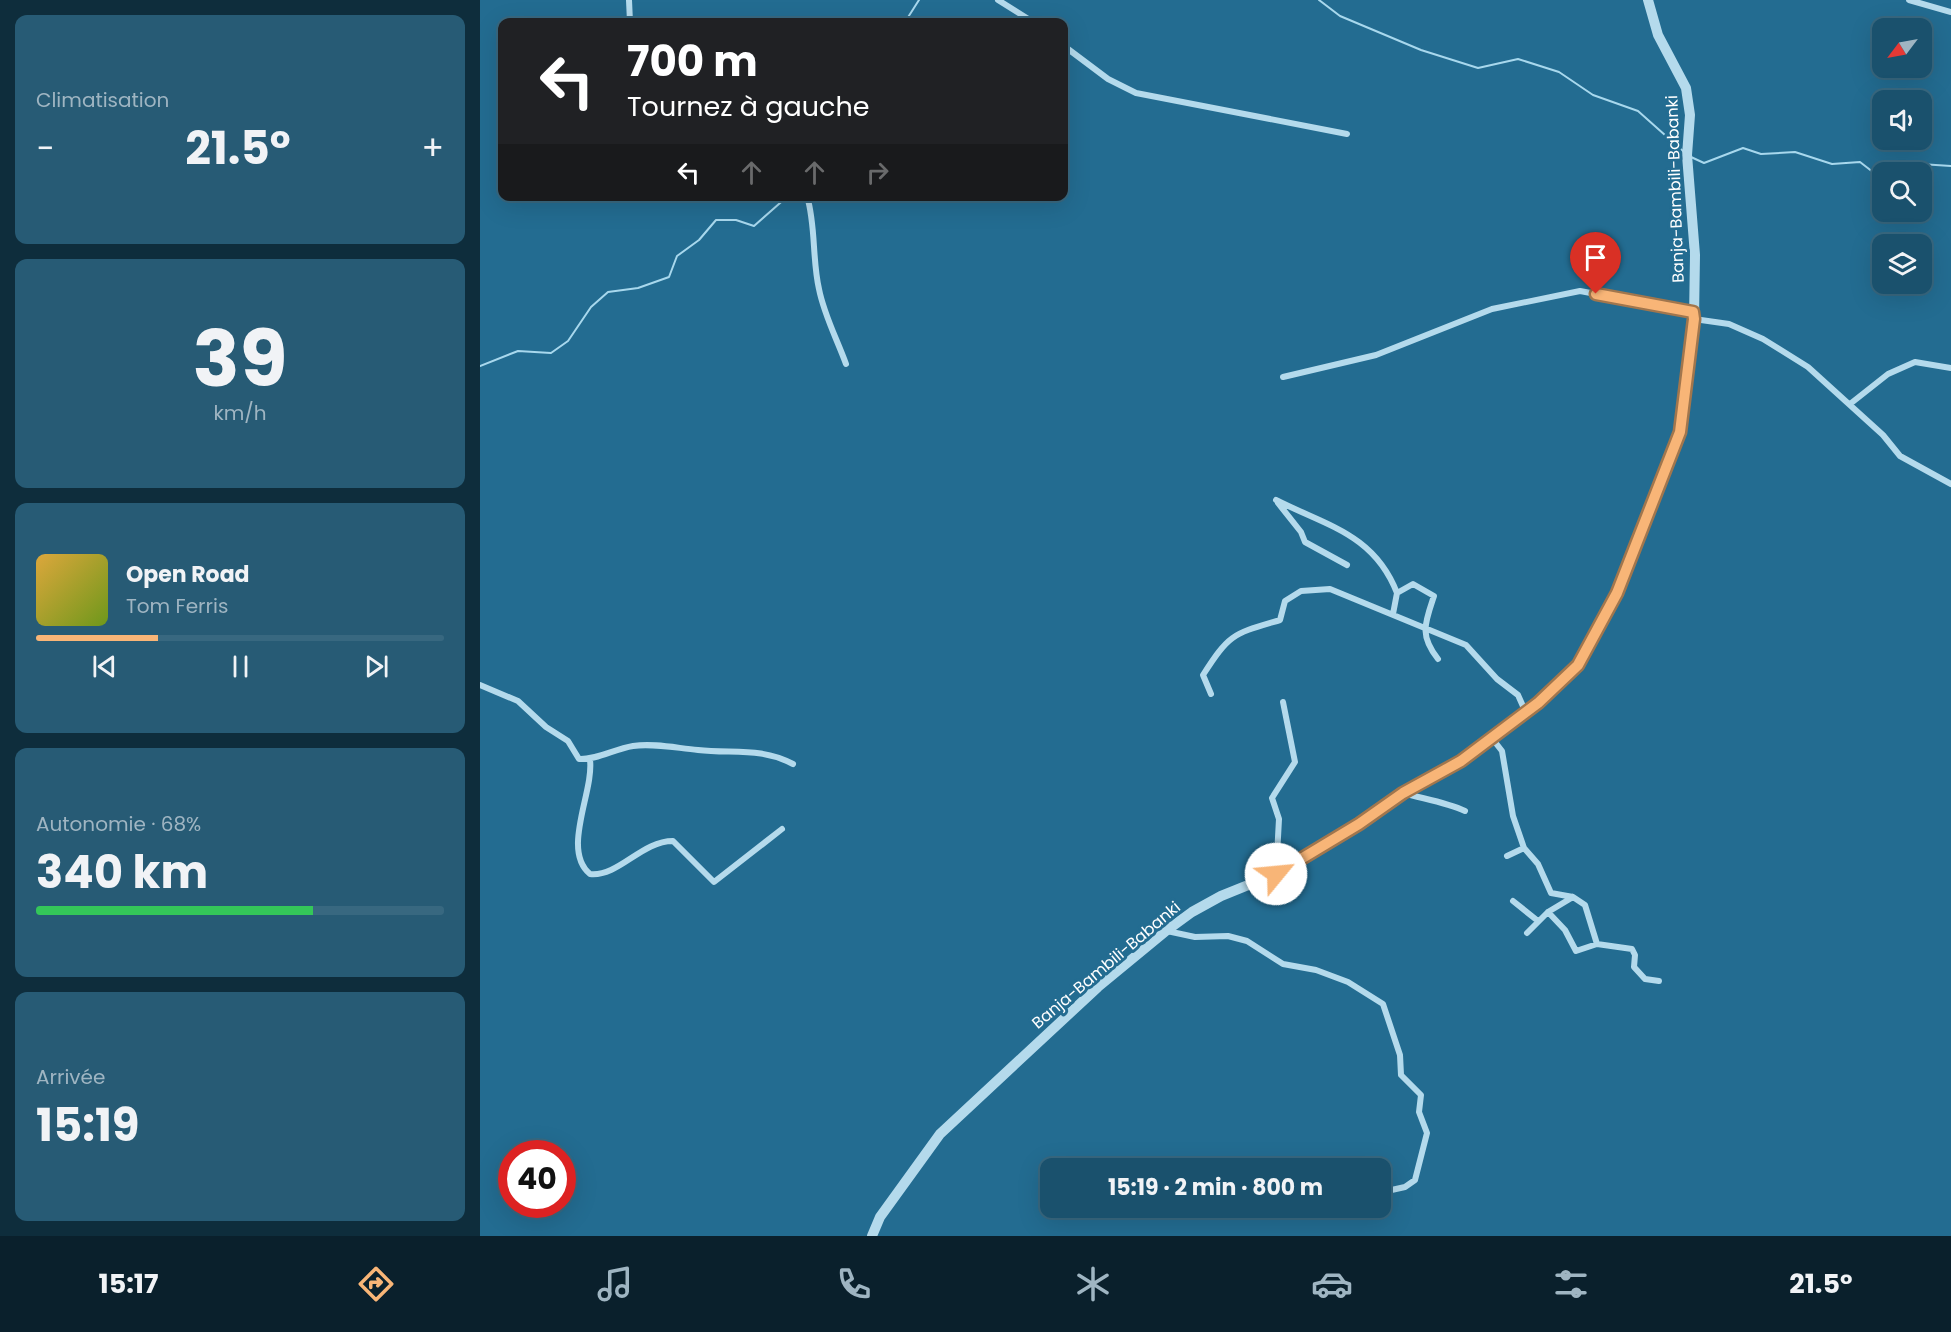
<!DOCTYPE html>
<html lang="fr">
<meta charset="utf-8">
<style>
:root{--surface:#1a516d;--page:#275b75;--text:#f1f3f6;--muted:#9fb5c2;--line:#386880;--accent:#f8b577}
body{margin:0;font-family:Poppins,sans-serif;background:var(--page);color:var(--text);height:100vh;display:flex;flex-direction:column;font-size:22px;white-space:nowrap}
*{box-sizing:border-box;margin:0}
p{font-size:20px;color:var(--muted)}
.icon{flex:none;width:33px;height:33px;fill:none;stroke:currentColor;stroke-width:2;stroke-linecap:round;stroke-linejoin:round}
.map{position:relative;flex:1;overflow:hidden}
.details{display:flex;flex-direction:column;gap:15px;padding:15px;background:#0e2d3c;width:480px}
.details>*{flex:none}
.top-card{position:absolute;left:18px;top:18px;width:570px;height:183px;border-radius:12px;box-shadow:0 6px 24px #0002,0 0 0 2px var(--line);background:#202124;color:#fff;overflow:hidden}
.needle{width:39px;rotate:238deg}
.buttons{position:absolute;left:1392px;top:18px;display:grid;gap:12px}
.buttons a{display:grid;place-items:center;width:60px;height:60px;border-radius:12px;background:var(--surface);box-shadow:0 6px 24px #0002,0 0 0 2px var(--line);font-size:30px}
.speed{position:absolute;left:18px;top:1140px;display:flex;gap:12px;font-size:30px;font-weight:700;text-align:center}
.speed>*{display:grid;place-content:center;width:78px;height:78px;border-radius:50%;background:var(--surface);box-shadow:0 6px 24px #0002,0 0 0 2px var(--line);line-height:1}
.speed .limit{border:9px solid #d22;background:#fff;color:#111}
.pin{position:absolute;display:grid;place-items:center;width:51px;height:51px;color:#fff;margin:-62px -26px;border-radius:50% 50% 50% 0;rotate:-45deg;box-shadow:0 0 6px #0007}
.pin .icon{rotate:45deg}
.me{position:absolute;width:66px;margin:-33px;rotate:62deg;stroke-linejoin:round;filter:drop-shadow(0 0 4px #0008)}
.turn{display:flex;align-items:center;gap:21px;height:126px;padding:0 30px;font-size:27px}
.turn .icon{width:78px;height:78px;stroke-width:2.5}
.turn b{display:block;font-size:42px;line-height:51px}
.lanes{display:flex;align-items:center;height:57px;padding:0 30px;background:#0003;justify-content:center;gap:30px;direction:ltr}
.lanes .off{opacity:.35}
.big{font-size:45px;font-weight:700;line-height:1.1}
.details .tile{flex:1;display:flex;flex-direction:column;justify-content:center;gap:9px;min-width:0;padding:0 21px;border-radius:12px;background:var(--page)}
.details .dial{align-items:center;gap:0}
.dial b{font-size:78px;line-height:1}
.song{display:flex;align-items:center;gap:18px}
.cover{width:72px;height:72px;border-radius:9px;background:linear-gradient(135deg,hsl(40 70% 55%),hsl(80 70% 35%))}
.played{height:6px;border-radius:3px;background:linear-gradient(90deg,var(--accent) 30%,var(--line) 30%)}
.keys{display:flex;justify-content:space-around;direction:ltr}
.heat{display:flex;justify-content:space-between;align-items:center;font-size:33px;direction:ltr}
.charge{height:9px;border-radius:4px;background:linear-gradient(90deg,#34c759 68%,var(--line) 0)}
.trip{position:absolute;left:560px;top:1158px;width:351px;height:60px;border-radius:12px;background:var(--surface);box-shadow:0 6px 24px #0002,0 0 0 2px var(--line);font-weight:700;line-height:60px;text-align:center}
.tab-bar{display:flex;height:96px;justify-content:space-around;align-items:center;background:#0a202c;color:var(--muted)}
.tab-bar .icon{width:42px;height:42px}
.tab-bar .on{color:var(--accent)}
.tab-bar b{font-size:27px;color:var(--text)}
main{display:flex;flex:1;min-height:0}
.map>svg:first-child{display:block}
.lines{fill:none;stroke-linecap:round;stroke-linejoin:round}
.stream{stroke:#a8d8ed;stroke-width:2}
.minor{stroke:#b4daec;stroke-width:6}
.tertiary{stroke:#b4daec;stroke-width:10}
.route-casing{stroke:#a1764d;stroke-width:15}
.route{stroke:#f8b577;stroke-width:10}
.labels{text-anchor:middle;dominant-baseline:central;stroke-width:6;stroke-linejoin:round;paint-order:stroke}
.street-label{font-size:16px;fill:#fff;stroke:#236c91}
</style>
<main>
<section class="details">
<div class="tile"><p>Climatisation</p>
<div class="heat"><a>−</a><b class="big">21.5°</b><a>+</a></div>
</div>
<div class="tile dial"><b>39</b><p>km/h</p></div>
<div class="tile">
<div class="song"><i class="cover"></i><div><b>Open Road</b><p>Tom Ferris</p></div></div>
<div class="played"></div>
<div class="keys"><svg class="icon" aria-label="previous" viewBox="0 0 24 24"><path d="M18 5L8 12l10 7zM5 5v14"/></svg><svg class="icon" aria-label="pause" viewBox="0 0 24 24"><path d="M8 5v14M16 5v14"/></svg><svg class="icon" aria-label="next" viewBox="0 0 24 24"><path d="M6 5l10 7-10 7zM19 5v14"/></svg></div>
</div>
<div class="tile"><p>Autonomie · 68%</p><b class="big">340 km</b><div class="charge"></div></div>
<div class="tile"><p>Arrivée</p><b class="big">15:19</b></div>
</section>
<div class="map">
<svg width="1471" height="1236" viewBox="0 0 1471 1236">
<rect width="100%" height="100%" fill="#236c91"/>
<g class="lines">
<path class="stream" d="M839 0 860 16 941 50 998 68 1038 59 1079 72 1113 95 1158 111 1204 152
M425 22 439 0
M1211 157 1224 163 1263 148 1281 154 1315 152 1352 164 1380 162 1398 176 1402 174
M1406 172 1425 163 1471 166
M0 366 38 351 71 353 88 341 111 307 128 292 158 288 189 277 197 256 219 240 236 220H256L274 226 308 196"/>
<path class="minor" d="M149 0 150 22
M518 0 553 22
M1429 0 1471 12
M584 46 628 79 656 93 867 134
M327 196C336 226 332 259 339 289 344 315 357 339 366 364
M1214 319 1249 324 1283 339 1328 367 1403 435 1420 456 1471 484
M803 377 896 355 1012 309 1100 291 1213 312
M1370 404 1408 374 1435 362 1471 368
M796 500C847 526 894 534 917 593
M798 503 821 532 825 542 867 565
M913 614 917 593 933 584 954 596C945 623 939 635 958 659
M0 685 38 701 66 727 88 741 99 759C117 760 134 749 153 746 174 743 196 748 218 750 252 754 281 747 313 764
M731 694 723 675C750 633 753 634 800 620L805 601 821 591 850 589 986 645 1017 679 1038 695 1046 713
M1011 737 1022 751 1033 816 1044 848 1027 856
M110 760C114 792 81 850 110 874 139 877 161 841 193 841L234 882 302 829
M923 793C944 799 966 802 985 811
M1044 848 1058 864 1071 893 1093 897 1068 912 1047 933
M796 874 799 819 792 798 815 762 803 702
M1033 901 1058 921
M1068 912 1085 930 1096 951 1117 944 1105 905 1093 897
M687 931 715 937 748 936 767 941 803 964 836 970 868 982 903 1004 920 1055 921 1075 941 1095 939 1112 947 1133 935 1180 925 1187 907 1191
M1117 944 1152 949 1155 955 1154 967 1165 979 1179 981"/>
<path class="tertiary" d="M392 1236 400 1217 460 1134 618 987 686 931 712 912 741 896 808 869 923 793 981 761 1046 713 1098 665 1137 593 1200 432 1214 319 1215 255 1207 155 1210 115 1206 88 1178 35 1168 0"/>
</g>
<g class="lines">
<defs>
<path id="route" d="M796 874 879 824 923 793 981 761 1058 703 1098 665 1137 593 1200 432 1214 319 1213 312 1116 294"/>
</defs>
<use href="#route" class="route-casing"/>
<use href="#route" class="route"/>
</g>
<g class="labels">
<g class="street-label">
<text transform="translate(1195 189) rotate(-92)">Banja-Bambili-Babanki</text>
<text transform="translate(626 965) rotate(-40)">Banja-Bambili-Babanki</text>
</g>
</g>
</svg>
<div class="buttons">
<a><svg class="needle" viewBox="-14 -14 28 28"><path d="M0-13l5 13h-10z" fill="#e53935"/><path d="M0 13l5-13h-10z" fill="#9fb5c2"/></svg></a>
<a><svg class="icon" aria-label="sound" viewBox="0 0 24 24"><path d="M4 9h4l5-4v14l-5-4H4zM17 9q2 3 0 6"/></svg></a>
<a><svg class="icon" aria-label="search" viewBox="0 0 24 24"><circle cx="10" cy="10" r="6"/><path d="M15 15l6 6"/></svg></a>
<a><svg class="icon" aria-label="layers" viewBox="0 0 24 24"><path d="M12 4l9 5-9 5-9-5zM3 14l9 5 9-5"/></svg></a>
</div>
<div class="speed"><div class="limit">40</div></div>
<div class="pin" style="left:1116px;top:294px;background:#d93025"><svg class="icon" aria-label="arrive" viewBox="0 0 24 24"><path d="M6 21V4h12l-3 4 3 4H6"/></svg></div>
<svg class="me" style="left:796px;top:874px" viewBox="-20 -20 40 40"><circle r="19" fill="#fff"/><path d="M0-13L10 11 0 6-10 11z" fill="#f8b577"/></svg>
<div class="trip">15:19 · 2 min · 800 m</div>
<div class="top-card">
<div class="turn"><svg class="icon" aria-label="left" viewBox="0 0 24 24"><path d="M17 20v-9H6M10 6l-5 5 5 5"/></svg><div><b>700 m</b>Tournez à gauche</div></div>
<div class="lanes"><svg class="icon" aria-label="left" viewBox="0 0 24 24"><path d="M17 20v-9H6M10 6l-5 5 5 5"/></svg><svg class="icon off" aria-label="ahead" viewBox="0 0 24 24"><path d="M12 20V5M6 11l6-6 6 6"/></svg><svg class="icon off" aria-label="ahead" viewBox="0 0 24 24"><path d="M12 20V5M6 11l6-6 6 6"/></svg><svg class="icon off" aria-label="right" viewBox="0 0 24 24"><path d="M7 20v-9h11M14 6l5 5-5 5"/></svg></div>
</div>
</div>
</main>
<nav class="tab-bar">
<b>15:17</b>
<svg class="icon on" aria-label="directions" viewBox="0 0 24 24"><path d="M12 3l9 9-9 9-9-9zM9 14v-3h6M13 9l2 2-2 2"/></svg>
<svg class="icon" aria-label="music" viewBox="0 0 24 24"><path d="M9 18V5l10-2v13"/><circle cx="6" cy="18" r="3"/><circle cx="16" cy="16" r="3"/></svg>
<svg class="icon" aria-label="phone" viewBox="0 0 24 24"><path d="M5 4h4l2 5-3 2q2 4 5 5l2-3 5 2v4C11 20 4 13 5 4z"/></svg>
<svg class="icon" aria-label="climate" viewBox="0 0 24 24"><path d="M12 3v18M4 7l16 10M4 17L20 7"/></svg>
<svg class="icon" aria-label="car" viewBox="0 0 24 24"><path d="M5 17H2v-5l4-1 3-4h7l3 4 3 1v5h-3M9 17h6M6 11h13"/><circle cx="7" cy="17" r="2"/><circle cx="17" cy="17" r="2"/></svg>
<svg class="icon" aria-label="filters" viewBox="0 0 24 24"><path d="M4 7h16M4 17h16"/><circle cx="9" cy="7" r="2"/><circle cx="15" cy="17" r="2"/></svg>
<b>21.5°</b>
</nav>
